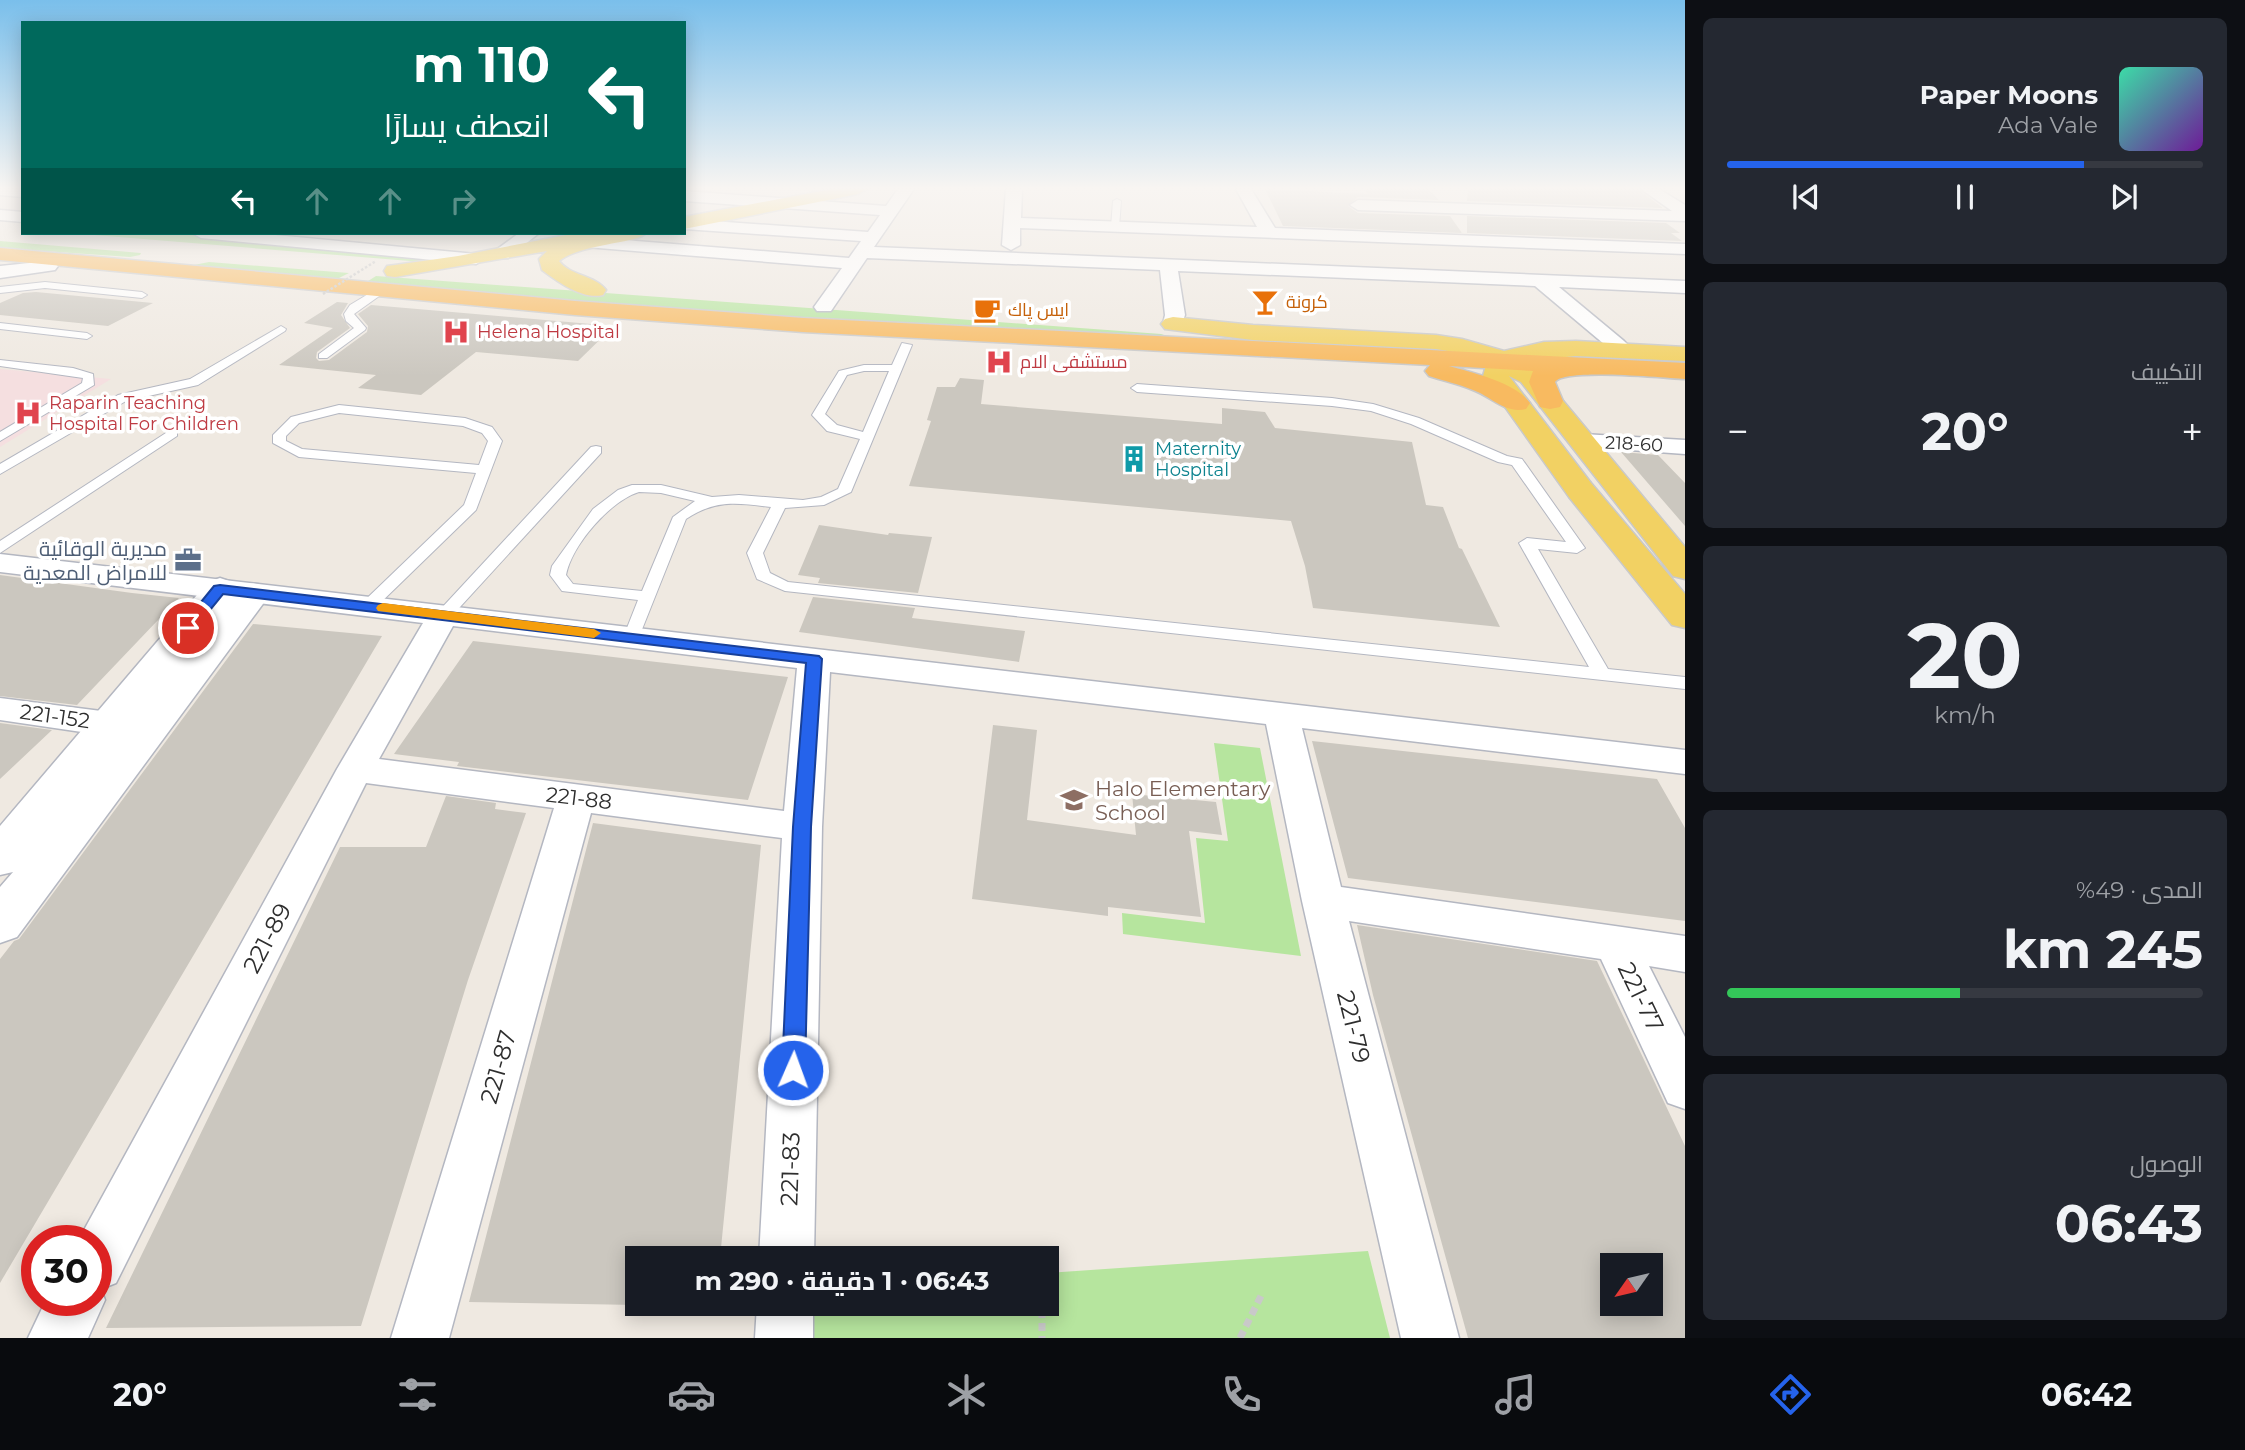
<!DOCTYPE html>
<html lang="ar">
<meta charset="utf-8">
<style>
:root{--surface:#171b24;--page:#242831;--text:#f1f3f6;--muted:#9ea1a6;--line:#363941;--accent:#2563eb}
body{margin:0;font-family:Montserrat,Cairo,sans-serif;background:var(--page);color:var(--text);direction:rtl;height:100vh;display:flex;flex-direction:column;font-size:26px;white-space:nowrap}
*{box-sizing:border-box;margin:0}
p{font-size:23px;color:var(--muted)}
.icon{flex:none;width:38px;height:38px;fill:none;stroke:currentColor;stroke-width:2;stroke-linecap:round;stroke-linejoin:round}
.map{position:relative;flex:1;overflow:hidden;direction:ltr}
.details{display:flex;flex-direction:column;gap:18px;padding:18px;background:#0d0f14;width:560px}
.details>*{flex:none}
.top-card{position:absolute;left:21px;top:21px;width:665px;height:214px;border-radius:0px;box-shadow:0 4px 18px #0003;direction:rtl;background:#00695c;color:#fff;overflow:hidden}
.needle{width:46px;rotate:236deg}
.fabs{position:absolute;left:1600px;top:1253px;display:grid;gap:14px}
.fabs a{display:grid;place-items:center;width:63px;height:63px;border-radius:0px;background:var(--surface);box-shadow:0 4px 18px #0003;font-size:35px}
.speed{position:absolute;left:21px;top:1225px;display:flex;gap:14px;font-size:35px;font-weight:700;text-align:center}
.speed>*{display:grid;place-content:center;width:91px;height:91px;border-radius:50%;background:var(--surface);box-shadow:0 4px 18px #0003;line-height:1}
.speed .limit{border:10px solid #d22;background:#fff;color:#111}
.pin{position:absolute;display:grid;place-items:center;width:60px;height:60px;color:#fff;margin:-30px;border:4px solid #fff;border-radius:50%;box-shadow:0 2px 7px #0007}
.me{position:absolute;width:77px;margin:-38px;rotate:2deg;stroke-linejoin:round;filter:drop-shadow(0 0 5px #0008)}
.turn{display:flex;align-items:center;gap:24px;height:147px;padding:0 21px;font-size:32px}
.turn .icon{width:91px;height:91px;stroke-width:2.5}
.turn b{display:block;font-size:49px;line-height:60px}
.lanes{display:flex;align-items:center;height:66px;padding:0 21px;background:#0003;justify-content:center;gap:35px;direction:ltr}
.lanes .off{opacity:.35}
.big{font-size:52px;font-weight:700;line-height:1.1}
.details .card{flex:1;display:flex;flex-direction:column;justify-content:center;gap:10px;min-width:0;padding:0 24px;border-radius:10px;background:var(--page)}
.details .dial{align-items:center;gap:0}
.dial b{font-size:91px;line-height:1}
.song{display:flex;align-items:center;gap:21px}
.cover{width:84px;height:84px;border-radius:10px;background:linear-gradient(135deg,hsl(160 70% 55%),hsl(280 70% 35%))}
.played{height:7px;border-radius:4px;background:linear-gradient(90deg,var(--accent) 75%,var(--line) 75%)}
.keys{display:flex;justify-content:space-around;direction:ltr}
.heat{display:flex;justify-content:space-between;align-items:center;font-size:38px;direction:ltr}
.charge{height:10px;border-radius:5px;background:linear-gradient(90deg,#34c759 49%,var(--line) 0)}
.trip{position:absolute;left:625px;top:1246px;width:434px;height:70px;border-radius:0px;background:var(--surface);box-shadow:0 4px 18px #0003;font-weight:700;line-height:70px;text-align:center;direction:rtl}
.dock{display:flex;height:112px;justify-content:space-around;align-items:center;background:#090b0e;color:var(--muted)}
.dock .icon{width:49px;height:49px}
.dock .current{color:var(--accent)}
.dock b{font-size:32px;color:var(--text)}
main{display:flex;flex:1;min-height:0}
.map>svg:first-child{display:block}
.medical{fill:#f5dfe0}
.green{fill:#b6e59e}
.building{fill:#cbc7bf;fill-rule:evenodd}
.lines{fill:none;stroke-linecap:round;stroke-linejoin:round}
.service-casing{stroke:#b4b7c1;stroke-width:2}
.minor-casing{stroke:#b4b7c1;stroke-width:3}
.tertiary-casing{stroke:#b4b7c1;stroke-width:3}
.primary-casing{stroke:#c9c9c9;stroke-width:3}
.trunk-casing{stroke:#c9c9c9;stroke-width:3}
.path{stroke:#c9c9c9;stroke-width:7;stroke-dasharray:8 5;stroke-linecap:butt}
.service{fill:#fff;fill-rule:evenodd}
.minor{fill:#fff;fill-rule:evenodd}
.tertiary{fill:#fff;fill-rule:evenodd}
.primary{fill:#f2d163;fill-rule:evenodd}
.trunk{fill:#f8ba60;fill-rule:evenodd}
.path-bridge{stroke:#c9c9c9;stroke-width:2.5;stroke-dasharray:2.5 2;stroke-linecap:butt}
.route{fill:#2563eb;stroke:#184099;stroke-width:2}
.slow{fill:#f59e0b}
.labels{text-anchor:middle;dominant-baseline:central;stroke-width:7;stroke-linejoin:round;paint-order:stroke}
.far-food-label{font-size:18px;fill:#c56008;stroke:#fff;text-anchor:start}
.far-health-label{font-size:18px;fill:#be3a42;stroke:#fff;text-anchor:start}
.far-street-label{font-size:18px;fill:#2e2e2e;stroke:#fff}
.far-culture-label{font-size:18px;fill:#0d838f;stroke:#fff;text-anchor:start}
.service-label{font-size:21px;fill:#4e5e75;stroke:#fff;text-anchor:end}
.street-label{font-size:21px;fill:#2e2e2e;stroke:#fff}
.education-label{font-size:21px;fill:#785e54;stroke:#fff;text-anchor:start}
.near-street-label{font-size:24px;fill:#2e2e2e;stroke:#fff}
</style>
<main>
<section class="details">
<div class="card">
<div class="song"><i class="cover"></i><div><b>Paper Moons</b><p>Ada Vale</p></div></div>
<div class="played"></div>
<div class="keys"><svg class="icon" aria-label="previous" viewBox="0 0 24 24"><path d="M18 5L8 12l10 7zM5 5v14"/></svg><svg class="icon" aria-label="pause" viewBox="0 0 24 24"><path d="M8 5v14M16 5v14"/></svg><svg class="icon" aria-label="next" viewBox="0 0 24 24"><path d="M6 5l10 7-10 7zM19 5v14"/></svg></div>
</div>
<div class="card"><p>التكييف</p>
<div class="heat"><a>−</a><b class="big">20°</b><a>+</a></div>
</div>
<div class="card dial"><b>20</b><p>km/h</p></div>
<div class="card"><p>المدى · 49%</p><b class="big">245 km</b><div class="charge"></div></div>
<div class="card"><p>الوصول</p><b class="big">06:43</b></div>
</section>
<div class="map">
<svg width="1685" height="1338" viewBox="0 0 1685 1338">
<rect width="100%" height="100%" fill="#efe9e1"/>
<path class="medical" d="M0 369 111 379 0 447Z"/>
<path class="green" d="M70 233H191L448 257 422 262Z
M0 241 141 253 140 255 130 257 0 248Z
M209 262 349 273 337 279 194 265Z
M376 276 1161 334 1179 340 699 312 365 283Z
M1214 743 1260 748 1301 956 1123 934 1122 913 1205 923 1196 838 1228 841Z
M1368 1251 1390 1338H812L814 1304H1046L1047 1273Z"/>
<path class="building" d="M1265 189 1368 194 1364 189H1428L1439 200 1358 197 1348 206 1358 213 1450 216 1462 233 1283 226Z
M1468 189H1638L1663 208 1467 201Z
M1467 216 1666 223 1680 233H1671L1682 241 1467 233Z
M36 292 153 303 108 326 0 315V303L23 293Z
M337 302 348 303 341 315 350 328 317 352 316 358 319 361 329 360 367 332 368 326 358 314 371 305 614 326 578 361 476 352 421 395 358 388 376 375 279 365 333 328 304 323Z
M960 378 984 380 981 404 1222 424V408L1265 412 1275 428 1412 442 1426 505 1443 507 1459 548 1462 549 1500 627 1313 608 1305 566 1291 521 909 486 931 421 927 420 937 387H955Z
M1621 452 1658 455 1685 483V526Z
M819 525 888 535 889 533 932 537 918 593 818 583 820 578 798 575Z
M0 575 132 593 179 598 77 705 0 696Z
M813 597 915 608 912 618 1025 631 1019 662 799 632Z
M253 624 382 636 0 1283V959L14 941 19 939Z
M473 641 788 677 748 800 457 766 459 762 394 754Z
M0 723 52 730 0 779Z
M993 725 1037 730 1027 820 1136 835 1132 794 1216 802 1222 835 1189 831 1201 917 1108 907V916L972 899Z
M1312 741 1657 779 1685 828V921L1348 878Z
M446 796 496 803 495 809 526 813 468 980 361 1326 106 1328 340 847H426Z
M593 823 761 845 720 1258H637V1305L469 1302Z
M1357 925 1597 961 1685 1146V1338H1468L1373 995ZM1612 1265H1650V1304H1612Z"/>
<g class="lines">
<defs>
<path id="service" d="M1117 199 1121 201 1119 227 1115 230 1111 227 1113 201Z
M45 282 142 292 147 295 142 298 45 288 0 293V287Z
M380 287 389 289 354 314 366 328 365 330 327 358H319V354L354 328 346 321 344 314 350 305Z
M0 323 87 333 92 336 87 339 0 329Z
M281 326 286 329 285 331 198 385 126 401 0 474V464L118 395 190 379Z
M902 343 912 345 851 492 824 505 785 508 763 553 770 573 788 582 1589 667 1519 543 1527 538 1566 542 1512 465 1498 462 1411 424 1371 411 1332 406 1137 392 1131 388 1137 384 1332 398 1373 404 1419 418 1507 456 1522 459 1585 548 1577 553 1538 549 1608 669 1685 677V689L785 591 757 579 747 553 771 507C737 503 716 499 686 519L637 642H625L623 638 638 600 562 591 550 575 552 566 593 509 618 490 632 485H661L712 497 739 495 803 500 821 497 838 489 860 439 827 431 812 415 839 371 864 365H892ZM864 371H889L863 432 837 425 825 414 847 375ZM639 492 661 493 695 501 673 517 642 591 573 584 566 575C572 545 610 501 639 492Z
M0 360 73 368 93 374 94 385 0 441V432L82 383 83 378 0 366Z
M339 405 465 418 492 427 502 441 476 510 374 609 368 611 360 606 362 603 464 505 476 473 299 457 273 443V435L291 417ZM339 413 463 426 482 433 488 441 479 465 302 449 286 441V436L299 423Z
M172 429 177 430V436L0 553V541Z
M596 446 601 447V453L449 619H437L435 616 437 613 591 447Z"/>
<path id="minor" d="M0 189H23V197L0 195Z
M898 189H914L874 247 1685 281V293L1559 287 1624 341 1628 345 1624 349H1610L1535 286 1178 271 1185 315 1180 328H1166L1163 324 1165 315 1160 270 867 258 831 311H817L814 307 842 268 586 247 577 242 586 237 849 258 861 241 684 229V219L868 232 880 215 684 201V191L886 206Z
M1006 189H1022L1021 218 1257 227 1236 189H1251L1275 228 1685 244V254L1020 228V245L1011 250 1002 245Z
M1641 189H1659L1685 205V221L1358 210 1350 205 1358 200 1672 211Z
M0 210 23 212V222L0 220Z
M192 233H253L476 254 485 259 476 264 201 238Z
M519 233H539L508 258H496L493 254 496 250Z
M49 261 58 266 55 270 0 278V266Z
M1583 434 1685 440V454L1574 446 1571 441 1574 436Z
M0 554 1685 750V774L1302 728 1341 887 1685 936V972L1649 966 1685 1037V1109L1668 1103 1601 959 1349 921 1459 1338H1401L1302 901 1266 724 830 672 822 827 814 1258H759L782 838 591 813 449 1338H391L554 808 366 783 116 1283 101 1289 105 1300 88 1338H28L46 1300H96V1241H78L337 769 423 623 0 572ZM453 626 797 668 784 811 379 759Z
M0 698 109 712 121 716 127 724 121 732 109 736 0 720Z
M757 1304H813V1338H755Z"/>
<path id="tertiary" d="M220 578 232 582 238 589 236 591C244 581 254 583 265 586L271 593 17 937 0 943V887L13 872 0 875V826L208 582Z"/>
<path id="primary" d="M832 189H867L858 194 684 229V217Z
M577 233H646C637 244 582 243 559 261 570 276 595 275 606 290L603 295C583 300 558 282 542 270L539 259 547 251 395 277 387 276 384 271 387 266 395 265 458 256Z
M1173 317 1253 325 1436 335 1462 339 1504 351 1544 342 1576 341 1685 347V361L1576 356 1523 361 1539 372 1685 547V579L1673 576 1521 382 1509 376 1591 483 1685 594V628L1672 625 1569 497 1483 376 1487 362 1460 353 1436 349 1253 340 1165 329 1161 324 1165 319Z"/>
<path id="trunk" d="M0 248 575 301 803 318 1685 363V379C1663 378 1565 368 1555 382L1563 401 1560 407 1550 409 1540 407 1529 382 1533 371 1449 366C1473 373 1515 382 1530 403L1526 409C1505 414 1492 397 1473 390 1459 384 1444 381 1429 376L1425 371 1430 365 803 332 575 315 0 260Z"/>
</defs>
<use href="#service" class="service-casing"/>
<use href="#minor" class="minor-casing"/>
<use href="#tertiary" class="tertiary-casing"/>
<use href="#primary" class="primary-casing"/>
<use href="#trunk" class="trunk-casing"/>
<path class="path" d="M1042 1310V1338
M1240 1338 1261 1296"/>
<use href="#service" class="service"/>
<use href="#minor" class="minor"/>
<use href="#tertiary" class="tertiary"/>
<use href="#primary" class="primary"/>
<use href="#trunk" class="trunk"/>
<path class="path-bridge" d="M323 294 376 261"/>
</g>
<linearGradient id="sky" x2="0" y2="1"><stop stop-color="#7abfeb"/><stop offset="0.5" stop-color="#f8f5f2"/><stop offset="1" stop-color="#f8f5f2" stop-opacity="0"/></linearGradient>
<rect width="1685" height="376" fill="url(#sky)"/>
<path class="route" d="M220 585 819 656 822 659 811 827 805 1070 802 1077 793 1080 785 1077 782 1070 793 827 806 663 223 594 193 631H183L181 628 183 624 214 586Z"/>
<path class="slow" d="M383 603 594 629 601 633 594 638 378 611 376 608 378 605Z"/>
<defs>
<symbol id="bar-bare" viewBox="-9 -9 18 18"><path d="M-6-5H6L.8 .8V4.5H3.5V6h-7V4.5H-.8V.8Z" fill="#e8710a" stroke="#fff" stroke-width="2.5" paint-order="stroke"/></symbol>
<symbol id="cafe-bare" viewBox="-9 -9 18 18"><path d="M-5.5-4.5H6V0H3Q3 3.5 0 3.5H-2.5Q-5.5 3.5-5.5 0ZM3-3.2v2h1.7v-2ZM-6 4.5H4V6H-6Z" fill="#e8710a" stroke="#fff" stroke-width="2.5" paint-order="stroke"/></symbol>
<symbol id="hospital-bare" viewBox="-9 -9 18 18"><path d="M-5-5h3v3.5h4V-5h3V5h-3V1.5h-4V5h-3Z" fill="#e0444e" stroke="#fff" stroke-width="2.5" paint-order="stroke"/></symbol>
<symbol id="building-bare" viewBox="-9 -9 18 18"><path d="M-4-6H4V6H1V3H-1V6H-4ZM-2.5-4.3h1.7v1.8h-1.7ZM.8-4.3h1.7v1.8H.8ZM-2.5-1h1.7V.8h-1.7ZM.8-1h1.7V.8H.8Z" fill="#0f9aa8" stroke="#fff" stroke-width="2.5" paint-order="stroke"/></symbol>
<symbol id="office-bare" viewBox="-9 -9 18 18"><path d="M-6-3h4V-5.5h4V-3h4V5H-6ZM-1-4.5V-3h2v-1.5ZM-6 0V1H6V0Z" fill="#5c6f8a" stroke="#fff" stroke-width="2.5" paint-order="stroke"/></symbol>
<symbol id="school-bare" viewBox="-9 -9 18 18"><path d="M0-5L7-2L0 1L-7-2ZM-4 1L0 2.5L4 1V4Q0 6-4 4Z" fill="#8d6e63" stroke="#fff" stroke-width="2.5" paint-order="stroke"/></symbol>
</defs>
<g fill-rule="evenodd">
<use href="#bar-bare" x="1246" y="283" width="38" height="38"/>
<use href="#cafe-bare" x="968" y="291" width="38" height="38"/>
<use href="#hospital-bare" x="437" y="313" width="38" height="38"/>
<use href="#hospital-bare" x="980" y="343" width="38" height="38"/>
<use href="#hospital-bare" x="9" y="394" width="38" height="38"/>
<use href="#building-bare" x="1115" y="440" width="38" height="38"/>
<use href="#office-bare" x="169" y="541" width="38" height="38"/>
<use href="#school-bare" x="1055" y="781" width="38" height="38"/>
</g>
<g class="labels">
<g class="far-food-label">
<text x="1286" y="302">كرونة</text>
<text x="1008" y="310">ايس پاك</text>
</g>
<g class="far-health-label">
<text x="477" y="332">Helena Hospital</text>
<text x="1020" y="362">مستشفى الام</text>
<text x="49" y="403">Raparin Teaching<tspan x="49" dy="21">Hospital For Children</tspan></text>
</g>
<g class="far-street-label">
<text transform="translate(1634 444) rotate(3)">218-60</text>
</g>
<g class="far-culture-label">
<text x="1155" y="449">Maternity<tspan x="1155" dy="21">Hospital</tspan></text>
</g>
<g class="service-label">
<text x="167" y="548">مديرية الوقائية<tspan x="167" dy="24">للامراض المعدية</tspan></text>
</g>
<g class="street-label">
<text transform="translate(55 716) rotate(8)">221-152</text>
<text transform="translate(579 798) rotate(7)">221-88</text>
</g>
<g class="education-label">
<text x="1095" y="788">Halo Elementary<tspan x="1095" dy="24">School</tspan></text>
</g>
<g class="near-street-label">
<text transform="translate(267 938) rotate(-62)">221-89</text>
<text transform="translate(1641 997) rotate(64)">221-77</text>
<text transform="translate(1354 1027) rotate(76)">221-79</text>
<text transform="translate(498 1067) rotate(-74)">221-87</text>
<text transform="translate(790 1169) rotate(-88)">221-83</text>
</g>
</g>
</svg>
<div class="fabs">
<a><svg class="needle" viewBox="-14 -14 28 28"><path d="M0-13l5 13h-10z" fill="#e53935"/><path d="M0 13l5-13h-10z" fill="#9ea1a6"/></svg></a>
</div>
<div class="speed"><div class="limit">30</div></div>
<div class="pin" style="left:188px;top:628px;background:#d93025"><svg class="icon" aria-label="arrive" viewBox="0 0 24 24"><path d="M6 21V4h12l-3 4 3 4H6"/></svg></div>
<svg class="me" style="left:793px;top:1070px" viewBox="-20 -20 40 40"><circle r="17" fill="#2563eb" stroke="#fff" stroke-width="3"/><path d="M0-11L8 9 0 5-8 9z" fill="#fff"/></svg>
<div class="trip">06:43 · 1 دقيقة · 290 m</div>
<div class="top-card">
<div class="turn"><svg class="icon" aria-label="left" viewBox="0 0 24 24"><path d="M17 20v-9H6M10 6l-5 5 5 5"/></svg><div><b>110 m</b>انعطف يسارًا</div></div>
<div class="lanes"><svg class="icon" aria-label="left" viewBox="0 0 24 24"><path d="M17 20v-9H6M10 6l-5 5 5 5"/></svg><svg class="icon off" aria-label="ahead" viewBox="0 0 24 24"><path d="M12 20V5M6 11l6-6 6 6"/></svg><svg class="icon off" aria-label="ahead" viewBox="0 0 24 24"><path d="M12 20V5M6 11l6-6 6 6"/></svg><svg class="icon off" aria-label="right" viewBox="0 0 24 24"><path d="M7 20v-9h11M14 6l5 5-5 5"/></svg></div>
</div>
</div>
</main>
<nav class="dock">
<b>06:42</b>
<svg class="icon current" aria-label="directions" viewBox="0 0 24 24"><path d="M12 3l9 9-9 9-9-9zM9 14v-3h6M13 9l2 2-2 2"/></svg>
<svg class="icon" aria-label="music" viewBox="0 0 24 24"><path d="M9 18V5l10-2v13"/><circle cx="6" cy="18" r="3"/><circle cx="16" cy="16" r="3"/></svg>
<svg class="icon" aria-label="phone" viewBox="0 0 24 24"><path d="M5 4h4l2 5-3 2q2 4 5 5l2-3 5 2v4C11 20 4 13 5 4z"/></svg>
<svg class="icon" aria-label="climate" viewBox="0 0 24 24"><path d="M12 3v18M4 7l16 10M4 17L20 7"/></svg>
<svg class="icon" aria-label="car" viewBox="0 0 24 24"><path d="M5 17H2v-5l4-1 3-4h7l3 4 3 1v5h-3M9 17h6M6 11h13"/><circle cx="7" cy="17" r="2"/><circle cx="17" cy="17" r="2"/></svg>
<svg class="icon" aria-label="filters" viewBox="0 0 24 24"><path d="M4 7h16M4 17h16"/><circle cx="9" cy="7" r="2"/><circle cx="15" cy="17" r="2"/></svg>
<b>20°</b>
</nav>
